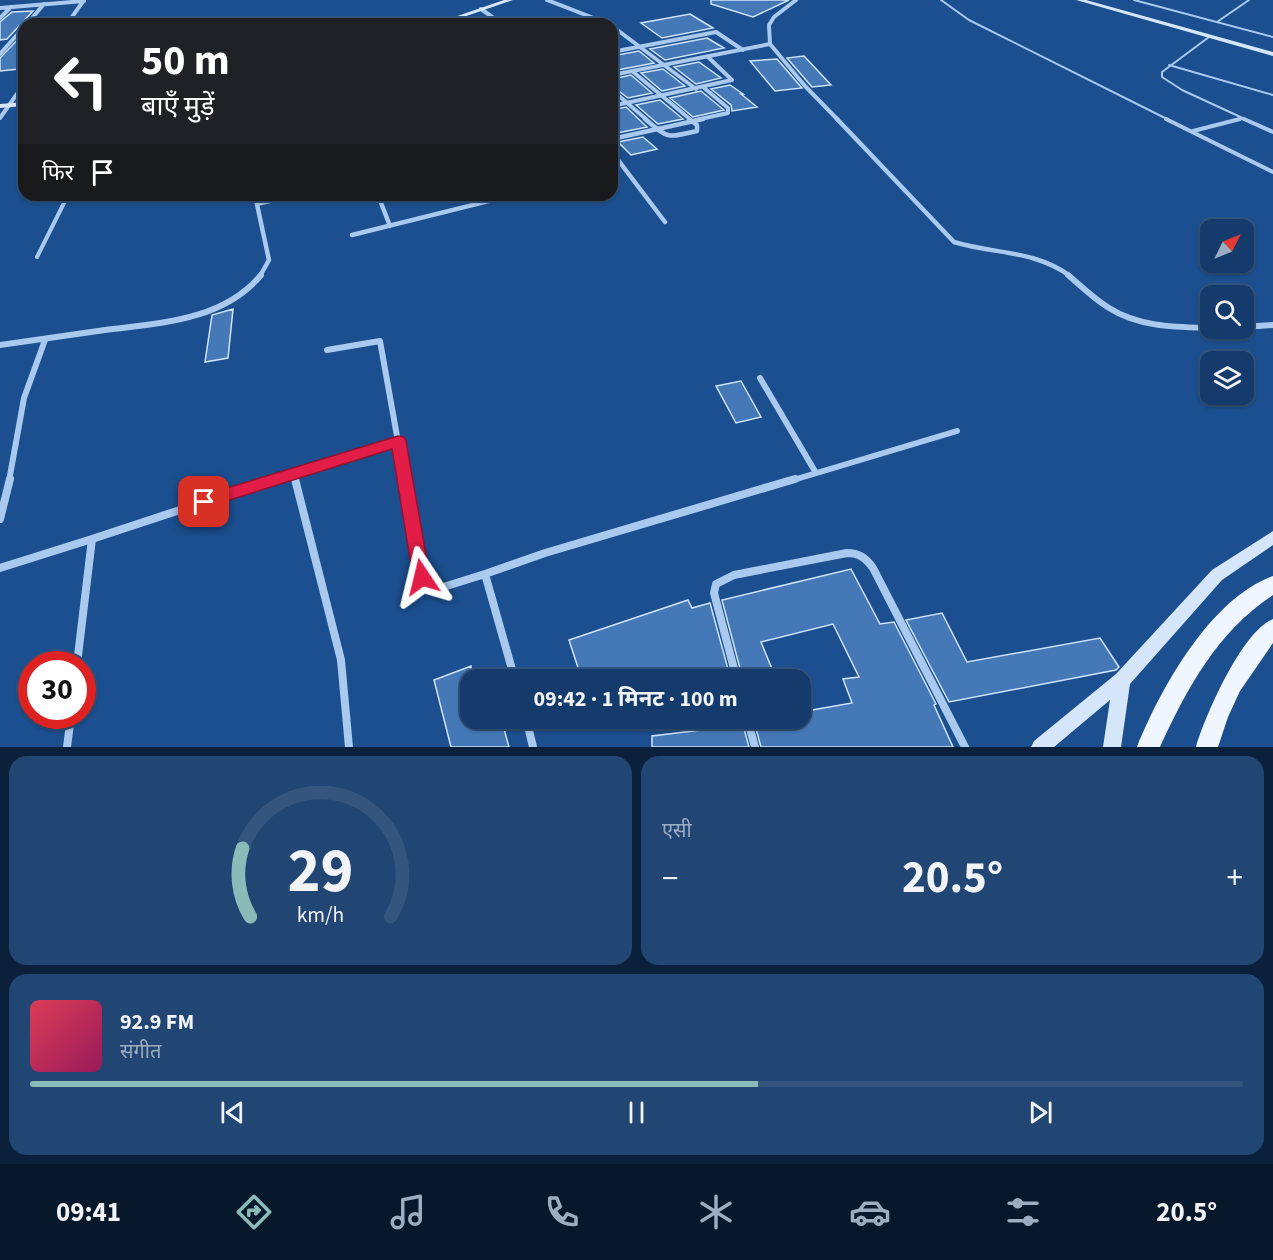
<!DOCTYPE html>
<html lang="hi">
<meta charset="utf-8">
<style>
:root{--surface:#143b6b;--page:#214673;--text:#f1f3f6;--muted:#9dadc1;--line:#33557e;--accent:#8bbbb9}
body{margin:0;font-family:"Source Sans 3","Noto Sans Devanagari",sans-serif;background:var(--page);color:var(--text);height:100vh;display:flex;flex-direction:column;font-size:22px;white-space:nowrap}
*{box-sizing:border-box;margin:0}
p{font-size:20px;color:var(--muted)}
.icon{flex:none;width:33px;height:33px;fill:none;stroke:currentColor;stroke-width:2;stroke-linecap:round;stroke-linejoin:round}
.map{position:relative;height:747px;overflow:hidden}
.sheet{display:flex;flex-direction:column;gap:9px;padding:9px;background:#0b203b;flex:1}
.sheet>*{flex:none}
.banner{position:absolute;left:18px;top:18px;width:600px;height:183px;border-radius:18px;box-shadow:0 2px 4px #0004,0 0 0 2px var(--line);background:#202124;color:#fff;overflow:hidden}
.needle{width:39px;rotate:47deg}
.controls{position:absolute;left:1200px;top:219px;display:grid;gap:12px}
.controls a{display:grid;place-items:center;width:54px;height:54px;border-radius:12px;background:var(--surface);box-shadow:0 2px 4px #0004,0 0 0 2px var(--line);font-size:30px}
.speed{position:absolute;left:18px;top:651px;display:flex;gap:12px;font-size:30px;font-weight:700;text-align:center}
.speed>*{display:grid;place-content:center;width:78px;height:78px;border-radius:50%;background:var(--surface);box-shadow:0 2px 4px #0004,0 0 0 2px var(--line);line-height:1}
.speed .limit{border:9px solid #d22;background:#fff;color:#111}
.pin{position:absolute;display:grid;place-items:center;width:51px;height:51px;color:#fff;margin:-26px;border-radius:12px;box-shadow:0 3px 9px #0006}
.me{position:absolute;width:66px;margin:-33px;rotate:350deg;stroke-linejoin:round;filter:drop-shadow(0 0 4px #0008)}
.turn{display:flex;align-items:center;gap:21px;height:126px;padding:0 24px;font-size:27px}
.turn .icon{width:78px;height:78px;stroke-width:2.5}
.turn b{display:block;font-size:42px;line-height:51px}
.then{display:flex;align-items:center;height:57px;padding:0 24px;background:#0003;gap:12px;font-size:22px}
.big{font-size:45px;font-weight:700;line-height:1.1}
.sheet .card{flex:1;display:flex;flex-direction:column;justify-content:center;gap:9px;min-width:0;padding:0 21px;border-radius:18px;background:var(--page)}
.sheet .dial{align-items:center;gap:0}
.dial svg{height:156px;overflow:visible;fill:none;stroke:var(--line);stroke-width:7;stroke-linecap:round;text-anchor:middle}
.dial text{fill:var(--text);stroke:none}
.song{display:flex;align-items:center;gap:18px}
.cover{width:72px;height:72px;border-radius:9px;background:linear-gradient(135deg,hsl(350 70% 55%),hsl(330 70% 35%))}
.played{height:6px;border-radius:3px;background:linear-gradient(90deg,var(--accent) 60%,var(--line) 60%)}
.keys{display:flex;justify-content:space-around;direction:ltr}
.heat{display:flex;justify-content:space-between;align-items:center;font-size:33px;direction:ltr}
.sheet .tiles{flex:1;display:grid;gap:9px;grid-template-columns:1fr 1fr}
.card:last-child{grid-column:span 2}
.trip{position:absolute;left:460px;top:669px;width:351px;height:60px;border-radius:18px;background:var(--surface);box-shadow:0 2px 4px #0004,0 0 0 2px var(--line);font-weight:700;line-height:60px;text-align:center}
.tabs{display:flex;height:96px;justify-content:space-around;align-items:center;background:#08182b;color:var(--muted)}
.tabs .icon{width:42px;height:42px}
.tabs .current{color:var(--accent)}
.tabs b{font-size:27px;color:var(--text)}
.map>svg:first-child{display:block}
.building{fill:#4478b7;stroke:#cfe3fa;stroke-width:1.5}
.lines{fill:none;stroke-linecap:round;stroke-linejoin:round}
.lane-far1{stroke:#a9c9ee;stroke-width:2}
.lane{stroke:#a9c9ee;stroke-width:4}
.street-far3{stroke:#a9c9ee;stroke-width:4}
.street-far2{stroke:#a9c9ee;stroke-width:4.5}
.street-far1{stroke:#a9c9ee;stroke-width:6}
.street{stroke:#a9c9ee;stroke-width:8}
.secondary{fill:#d6e6fa;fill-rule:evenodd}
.primary{fill:#f0f6ff;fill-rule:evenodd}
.route{fill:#e11d48;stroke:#92132f;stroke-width:1.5}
</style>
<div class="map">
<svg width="1273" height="747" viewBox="0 0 1273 747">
<rect width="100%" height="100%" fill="#1b4f8f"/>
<path class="building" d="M711 0H789L753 17 711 4Z
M33 11 7 39 0 40V22L12 12Z
M690 14 713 28 662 38 641 23Z
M24 33V62L19 69 0 71V58Z
M707 38 724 48 665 60 650 49Z
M639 51 654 63 612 71V56Z
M804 56 831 85 812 87 787 58Z
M777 59 802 88 775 91 750 61Z
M699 62 721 78 696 84 674 67Z
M663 69 685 86 662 91 641 73Z
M631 75 652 93 628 98 612 86V79Z
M730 85 743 94H741L757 107 732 111 731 105 711 89Z
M701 91 724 110 693 117 670 98Z
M660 100 683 119 658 124 636 105Z
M626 107 647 127 612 134V110Z
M643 137 657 149 631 155 618 142Z
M233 309 228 358 205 362 212 315Z
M741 381 761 417 736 423 716 386Z
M851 569 880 624 894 622 936 704 934 705 953 747H761L753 718H801V712L852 703 843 679 859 677 833 624 761 642 775 676 763 680H743L722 600Z
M688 600 692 608 710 603 731 680H582L569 640Z
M942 613 967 662 1100 638 1119 667 1116 670 949 702 906 620Z
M471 666V718H501L509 747H451L434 680Z
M743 725 749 747H652V736Z"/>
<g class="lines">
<path class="lane-far1" d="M941 0 969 20 1169 120
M1134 0 1273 37
M1217 22 1249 0
M1209 37 1162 72V77L1182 90 1247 120
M1169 65 1273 95
M1234 120 1242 118"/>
<path class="lane" d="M1166 119 1273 172
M1244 119 1273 132
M1193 131 1240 119
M257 204 299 195
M37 257 68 195"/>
<path class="street-far3" d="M547 0 609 24
M796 0 774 17 769 25 770 44 805 86 838 120
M0 8 84 1
M481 9 502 24
M0 18 11 7
M27 24 44 4
M67 24 84 0
M612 26 696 89
M612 52 716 32 743 50
M0 54 24 27
M632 71 691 120
M612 75 770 44
M612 90 647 120
M612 106 732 80 708 57
M0 118 24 84
M696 120 728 113V108L703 87"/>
<path class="street-far2" d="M645 119C669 139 666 138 697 131V125L689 119
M837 119 954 242C993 254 1035 250 1070 276
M612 139 703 119
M612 152 665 222
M255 195 269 260 260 276
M378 195 390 226
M352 235 513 195"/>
<path class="street-far1" d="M1068 275C1081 286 1094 299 1109 308 1139 327 1175 327 1210 328
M1244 327 1273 325
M0 345C35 340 70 335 105 330 159 323 223 321 261 275
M327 350 380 341 405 481
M760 378 816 473
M293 473 398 441
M9 481 24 398 45 340
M270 481 293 473 295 481
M790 481 957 431"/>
<path class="street" d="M295 479 341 660 349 747
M405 479 421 577 426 587 437 589 485 574 515 680
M0 519 10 479
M0 568 92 539
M485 574 545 553 795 479
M77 664 92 539 274 479
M737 680 714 593 716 584 734 575 847 553C859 553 866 558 873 568L965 747
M526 718 533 747
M747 718 755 747
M67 747 71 716"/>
<path class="secondary" d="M504 0H513L443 24H434Z
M1076 0H1086L1273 52V56Z
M24 102V106L0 108V104Z
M1273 531V545L1222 580 1130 684 1121 747H1103L1110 700 1054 747H1031L1034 741 1116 674 1212 570Z"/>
<path class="primary" d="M1273 576V595C1218 631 1187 688 1160 747H1137C1161 688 1210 599 1273 576Z
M1273 619V643L1240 691 1228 717 1218 747H1196C1205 716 1242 631 1273 619Z"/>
</g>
<path class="route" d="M398 436 404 437 406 441 430 577 428 582 422 584 415 582 413 577 392 449 204 508 198 506 196 502 198 497 204 495Z"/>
</svg>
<div class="controls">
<a><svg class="needle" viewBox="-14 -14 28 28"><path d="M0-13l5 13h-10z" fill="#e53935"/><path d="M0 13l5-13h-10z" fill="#9dadc1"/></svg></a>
<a><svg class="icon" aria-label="search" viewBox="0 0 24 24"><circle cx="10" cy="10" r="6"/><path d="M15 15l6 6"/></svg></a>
<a><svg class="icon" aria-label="layers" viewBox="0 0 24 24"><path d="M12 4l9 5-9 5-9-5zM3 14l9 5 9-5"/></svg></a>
</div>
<div class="speed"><div class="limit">30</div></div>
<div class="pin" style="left:204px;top:502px;background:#d93025"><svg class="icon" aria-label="arrive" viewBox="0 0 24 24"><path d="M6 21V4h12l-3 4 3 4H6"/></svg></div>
<svg class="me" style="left:422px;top:577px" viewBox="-20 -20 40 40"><path d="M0-17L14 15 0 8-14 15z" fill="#e11d48" stroke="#fff" stroke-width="4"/></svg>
<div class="trip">09:42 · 1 मिनट · 100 m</div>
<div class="banner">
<div class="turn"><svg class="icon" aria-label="left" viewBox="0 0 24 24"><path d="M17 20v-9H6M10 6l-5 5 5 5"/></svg><div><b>50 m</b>बाएँ मुड़ें</div></div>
<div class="then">फिर<svg class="icon" aria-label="arrive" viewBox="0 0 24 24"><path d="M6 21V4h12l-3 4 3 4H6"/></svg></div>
</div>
</div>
<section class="sheet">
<div class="tiles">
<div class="card dial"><svg viewBox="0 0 100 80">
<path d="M14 69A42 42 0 1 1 86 69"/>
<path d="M14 69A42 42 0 0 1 10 34" stroke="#8bbbb9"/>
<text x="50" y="56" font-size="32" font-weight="700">29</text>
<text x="50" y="72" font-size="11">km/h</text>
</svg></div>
<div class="card"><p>एसी</p>
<div class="heat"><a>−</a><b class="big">20.5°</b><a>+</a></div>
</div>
<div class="card">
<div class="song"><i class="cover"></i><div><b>92.9 FM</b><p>संगीत</p></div></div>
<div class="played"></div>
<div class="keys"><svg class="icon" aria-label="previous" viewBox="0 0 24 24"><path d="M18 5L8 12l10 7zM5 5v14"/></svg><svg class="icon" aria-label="pause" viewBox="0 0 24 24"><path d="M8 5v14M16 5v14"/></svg><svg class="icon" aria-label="next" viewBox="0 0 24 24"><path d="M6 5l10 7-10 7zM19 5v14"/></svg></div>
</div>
</div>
</section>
<nav class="tabs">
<b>09:41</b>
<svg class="icon current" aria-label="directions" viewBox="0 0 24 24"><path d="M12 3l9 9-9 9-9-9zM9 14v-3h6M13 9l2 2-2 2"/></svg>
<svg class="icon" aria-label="music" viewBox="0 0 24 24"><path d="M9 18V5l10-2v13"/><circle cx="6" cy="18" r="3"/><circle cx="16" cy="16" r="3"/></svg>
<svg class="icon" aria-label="phone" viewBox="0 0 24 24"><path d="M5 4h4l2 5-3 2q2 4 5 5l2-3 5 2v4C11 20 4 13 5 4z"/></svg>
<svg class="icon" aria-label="climate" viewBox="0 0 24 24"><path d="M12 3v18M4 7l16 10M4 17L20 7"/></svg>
<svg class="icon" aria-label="car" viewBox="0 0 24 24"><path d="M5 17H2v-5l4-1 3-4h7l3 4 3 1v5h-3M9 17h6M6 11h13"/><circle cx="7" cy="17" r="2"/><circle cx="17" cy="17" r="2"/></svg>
<svg class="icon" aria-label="filters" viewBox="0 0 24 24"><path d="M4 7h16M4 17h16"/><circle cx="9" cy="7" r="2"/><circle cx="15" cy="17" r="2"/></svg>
<b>20.5°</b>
</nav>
